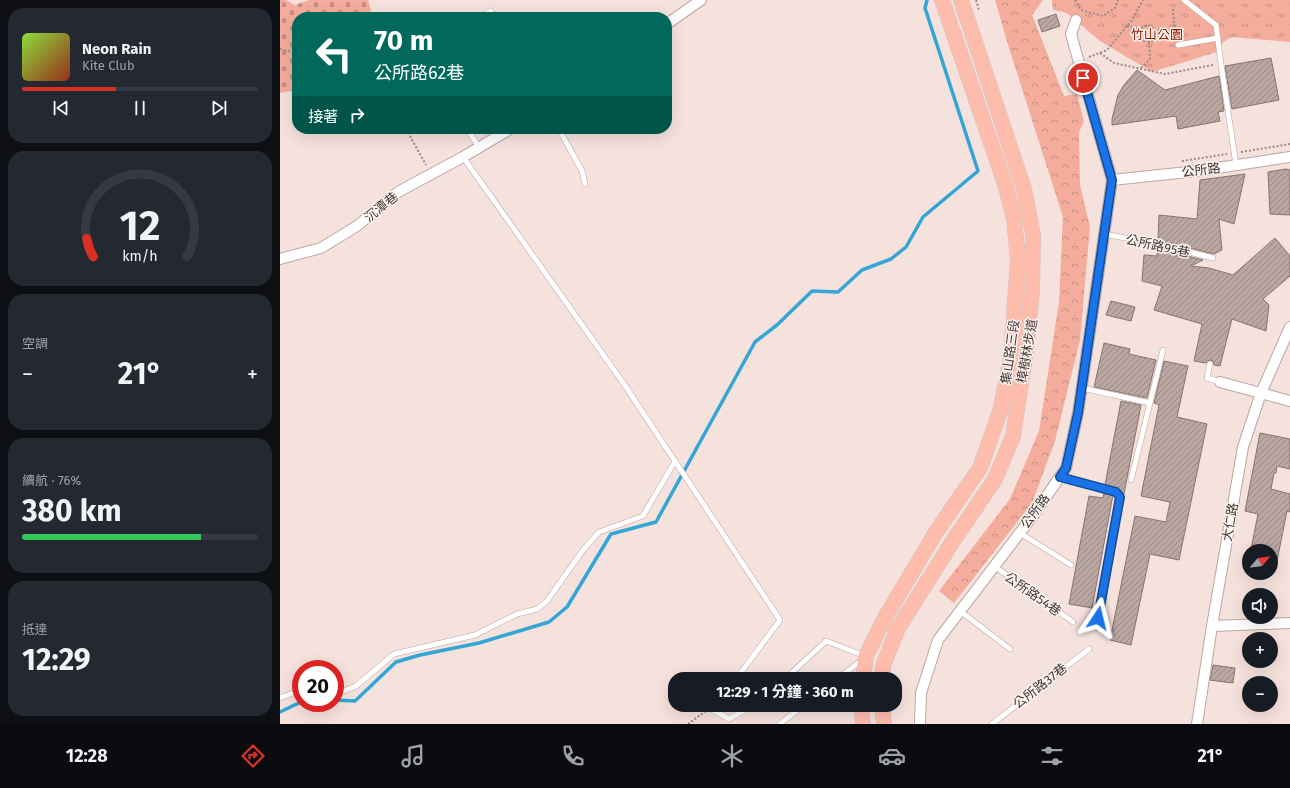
<!DOCTYPE html>
<html lang="zh-TW">
<meta charset="utf-8">
<style>
:root{--surface:#171b24;--page:#242831;--text:#f1f3f6;--muted:#9ea1a6;--line:#363941;--accent:#d93025}
body{margin:0;font-family:"Fira Sans","Noto Sans TC",sans-serif;background:var(--page);color:var(--text);height:100vh;display:flex;flex-direction:column;font-size:15px;white-space:nowrap}
*{box-sizing:border-box;margin:0}
p{font-size:13px;color:var(--muted)}
.icon{flex:none;width:22px;height:22px;fill:none;stroke:currentColor;stroke-width:2;stroke-linecap:round;stroke-linejoin:round}
.map{position:relative;flex:1;overflow:hidden}
.sheet{display:flex;flex-direction:column;gap:8px;padding:8px;background:#0d0f14;width:280px}
.sheet>*{flex:none}
.guide{position:absolute;left:12px;top:12px;width:380px;height:122px;border-radius:16px;box-shadow:0 4px 16px #0002;background:#00695c;color:#fff;overflow:hidden}
.needle{width:26px;rotate:61deg}
.controls{position:absolute;left:962px;top:544px;display:grid;gap:8px}
.controls a{display:grid;place-items:center;width:36px;height:36px;border-radius:50%;background:var(--surface);box-shadow:0 4px 16px #0002;font-size:20px}
.speed{position:absolute;left:12px;top:660px;display:flex;gap:8px;font-size:20px;font-weight:700;text-align:center}
.speed>*{display:grid;place-content:center;width:52px;height:52px;border-radius:50%;background:var(--surface);box-shadow:0 4px 16px #0002;line-height:1}
.speed .limit{border:6px solid #d22;background:#fff;color:#111}
.pin{position:absolute;display:grid;place-items:center;width:34px;height:34px;color:#fff;margin:-17px;border:2px solid #fff;border-radius:50%;box-shadow:0 1px 4px #0007}
.me{position:absolute;width:44px;margin:-22px;rotate:10deg;stroke-linejoin:round;filter:drop-shadow(0 0 3px #0008)}
.turn{display:flex;align-items:center;gap:14px;height:84px;padding:0 16px;font-size:18px}
.turn .icon{width:52px;height:52px;stroke-width:2.5}
.turn b{display:block;font-size:28px;line-height:34px}
.then{display:flex;align-items:center;height:38px;padding:0 16px;background:#0003;gap:8px;font-size:15px}
.big{font-size:30px;font-weight:700;line-height:1.1}
.sheet .widget{flex:1;display:flex;flex-direction:column;justify-content:center;gap:6px;min-width:0;padding:0 14px;border-radius:16px;background:var(--page)}
.sheet .dial{align-items:center;gap:0}
.dial svg{height:104px;overflow:visible;fill:none;stroke:var(--line);stroke-width:7;stroke-linecap:round;text-anchor:middle}
.dial text{fill:var(--text);stroke:none}
.song{display:flex;align-items:center;gap:12px}
.cover{width:48px;height:48px;border-radius:6px;background:linear-gradient(135deg,hsl(90 70% 55%),hsl(10 70% 35%))}
.played{height:4px;border-radius:2px;background:linear-gradient(90deg,var(--accent) 40%,var(--line) 40%)}
.keys{display:flex;justify-content:space-around;direction:ltr}
.heat{display:flex;justify-content:space-between;align-items:center;font-size:22px;direction:ltr}
.charge{height:6px;border-radius:3px;background:linear-gradient(90deg,#34c759 76%,var(--line) 0)}
.trip{position:absolute;left:388px;top:672px;width:234px;height:40px;border-radius:16px;background:var(--surface);box-shadow:0 4px 16px #0002;font-weight:700;line-height:40px;text-align:center}
.tabs{display:flex;height:64px;justify-content:space-around;align-items:center;background:#090b0e;color:var(--muted)}
.tabs .icon{width:28px;height:28px}
.tabs .selected{color:var(--accent)}
.tabs b{font-size:18px;color:var(--text)}
main{display:flex;flex:1;min-height:0}
.map>svg:first-child{display:block}
.forest{fill:url(#forest-crowns)}
.cemetery{fill:url(#cemetery-stones)}
.park{fill:url(#park-tufts)}
.lines{fill:none;stroke-linecap:round;stroke-linejoin:round}
.stream{stroke:#33a6d6;stroke-width:3.5}
.building{fill:url(#building-hatch);stroke:#867470}
.lane-casing{stroke:#bba7a2;stroke-width:6}
.street-casing{stroke:#bba7a2;stroke-width:12}
.primary-casing{stroke:#cac8c7;stroke-width:16}
.path{stroke:#988a87;stroke-width:2;stroke-dasharray:2 2;stroke-linecap:butt}
.lane{stroke:#fff;stroke-width:5}
.street{stroke:#fff;stroke-width:10}
.primary{stroke:#febcad;stroke-width:15}
.route-casing{stroke:#114b97;stroke-width:10}
.route{stroke:#1a73e8;stroke-width:7}
.labels{text-anchor:middle;dominant-baseline:central;stroke-width:3;stroke-linejoin:round;paint-order:stroke}
.park-label{font-size:13px;fill:#912106;stroke:#fdf1ee}
.street-label{font-size:13px;fill:#413937;stroke:#fdf1ee}
</style>
<main>
<section class="sheet">
<div class="widget">
<div class="song"><i class="cover"></i><div><b>Neon Rain</b><p>Kite Club</p></div></div>
<div class="played"></div>
<div class="keys"><svg class="icon" aria-label="previous" viewBox="0 0 24 24"><path d="M18 5L8 12l10 7zM5 5v14"/></svg><svg class="icon" aria-label="pause" viewBox="0 0 24 24"><path d="M8 5v14M16 5v14"/></svg><svg class="icon" aria-label="next" viewBox="0 0 24 24"><path d="M6 5l10 7-10 7zM19 5v14"/></svg></div>
</div>
<div class="widget dial"><svg viewBox="0 0 100 80">
<path d="M14 69A42 42 0 1 1 86 69"/>
<path d="M14 69A42 42 0 0 1 9 55" stroke="#d93025"/>
<text x="50" y="56" font-size="32" font-weight="700">12</text>
<text x="50" y="72" font-size="11">km/h</text>
</svg></div>
<div class="widget"><p>空調</p>
<div class="heat"><a>−</a><b class="big">21°</b><a>+</a></div>
</div>
<div class="widget"><p>續航 · 76%</p><b class="big">380 km</b><div class="charge"></div></div>
<div class="widget"><p>抵達</p><b class="big">12:29</b></div>
</section>
<div class="map">
<svg width="1010" height="724" viewBox="0 0 1010 724">
<defs>
<pattern id="forest-crowns" width="20" height="18" patternUnits="userSpaceOnUse"><rect width="20" height="18" fill="#f4ad9c"/><path d="M2 6a3 3 0 1 1 6 0M12 15a3 3 0 1 1 6 0" fill="none" stroke="#c78e80"/></pattern>
<pattern id="cemetery-stones" width="16" height="16" patternUnits="userSpaceOnUse"><rect width="16" height="16" fill="#f4ad9c"/><path d="M2 7V4a2 2 0 0 1 4 0v3zM10 15v-3a2 2 0 0 1 4 0v3z" fill="#c78e80"/></pattern>
<pattern id="park-tufts" width="24" height="20" patternUnits="userSpaceOnUse"><rect width="24" height="20" fill="#f4ad9c"/><path d="M3 7l-1-3M5 7V3M7 7l1-3M15 17l-1-3M17 17v-4M19 17l1-3" fill="none" stroke="#c78e80"/></pattern>
<pattern id="building-hatch" width="6" height="6" patternUnits="userSpaceOnUse"><rect width="6" height="6" fill="#baa7a2"/><path d="M-1 1l2-2M0 6l6-6M5 7l2-2" fill="none" stroke="#998985"/></pattern>
</defs>
<rect width="100%" height="100%" fill="#f6e2dd"/>
<path class="forest" d="M715 0H763L752 15 784 96 797 94 804 122 799 132 800 185 810 227 800 340 775 441 752 503 674 603 659 591 730 499 759 431 779 302 783 217 729 48Z"/>
<path class="cemetery" d="M0 0H6L15 5 29 0H88L91 10 86 17H17V90L0 93Z"/>
<path class="park" d="M772 0H1010V42L952 37 943 42 937 52 872 72 820 41 787 13 773 10Z"/>
<g class="lines">
<path class="stream" d="M55 700 75 701 116 662 140 655 199 643 269 622 287 607 331 534 376 522 475 342 497 325 532 291 558 292 582 270 611 259 626 247 643 217 698 171 645 8 647 0
M0 712 21 702"/>
</g>
<path class="building" d="M776 14 780 26 762 32 758 20Z
M991 58 999 100 952 109 945 66Z
M857 70 885 90 939 76 944 111 938 112 940 121 898 129 896 116 832 125V119L838 95 844 85Z
M1006 169 1010 170V215L990 214 988 172Z
M965 174 954 224 939 219 942 250 934 254 878 240 879 215 917 219 920 180Z
M995 238 1010 256V276L983 299 989 305 986 331 952 319 940 366 934 365 933 361 930 360 927 361 926 363 914 361 922 324 874 310 882 286 862 281 864 255 877 256V248L923 260 911 266 929 268 953 275Z
M831 301 855 307 851 321 826 315Z
M824 343 850 349 849 354 876 360 867 398 814 387Z
M884 361 908 366 897 417 927 424 899 560 870 554 851 645 830 640 855 516 886 522 890 502 861 496 879 405 874 403Z
M841 401 861 405 844 494 837 488 825 485Z
M980 433 1010 439V469L997 466 996 473H994L991 489 1010 494V512L1007 511 995 571 991 570V551L971 549 978 514 965 511Z
M824 493 833 495 812 608 789 604 809 496 823 498Z
M933 665 955 668 953 683 930 680Z"/>
<g class="lines">
<defs>
<path id="lane" d="M904 0 936 25 941 64 956 165
M201 17 211 11 214 17
M898 45 938 38
M187 129 199 147
M279 129 302 171 305 184
M183 157 344 384 500 620 456 679
M824 234 877 244 933 258
M930 364 927 378 940 382
M802 388 870 403
M780 477 836 492 840 497 818 618
M851 480 883 350
M740 533 791 565
M714 566 793 622
M680 611 730 649
M505 679 546 641 585 656
M557 679 582 660
M55 691H64L76 686 114 654 195 635 237 614 257 609 267 601 303 550 319 532 363 516 395 461
M0 698 16 692H21
M437 705 433 710 449 719 474 705
M500 724 524 705
M712 724 809 649"/>
<path id="street" d="M387 24 421 0
M832 180 917 171 1010 157
M0 259 41 248 77 226 118 192 183 157 230 129
M940 382 1010 401
M932 626 1010 623
M640 724 641 693 658 640 755 513 786 468 798 413 832 180 791 34 796 20
M917 724 932 626 963 447 981 393 1010 327"/>
<path id="primary" d="M583 679 586 656 606 616 656 532 700 468 720 412 731 358 738 260 734 219 726 187 662 0
M602 679 603 666 618 628 673 541 715 479 733 436 746 351 752 292 753 235 744 189 681 0
M581 705 583 724
M602 705 604 724"/>
</defs>
<use href="#lane" class="lane-casing"/>
<use href="#street" class="street-casing"/>
<use href="#primary" class="primary-casing"/>
<path class="path" d="M696 0 699 10
M795 0 801 10 823 16 835 8 838 0
M847 26 861 29 859 34 863 41H873L876 34 872 26H863L861 29
M874 31 886 28 895 35 893 8
M0 49 17 53
M820 53 834 63 885 74 933 65
M809 57 827 50 852 20 863 0
M861 68 870 59 869 41
M126 129 146 165
M961 152 1010 144
M902 161 947 154
M408 724 426 711"/>
<use href="#lane" class="lane"/>
<use href="#street" class="street"/>
<use href="#primary" class="primary"/>
</g>
<g class="lines">
<defs>
<path id="route" d="M803 78 832 180 798 413 786 468 780 477 836 492 840 497 818 618"/>
</defs>
<use href="#route" class="route-casing"/>
<use href="#route" class="route"/>
</g>
<g class="labels">
<g class="park-label">
<text x="877" y="34">竹山公園</text>
</g>
<g class="street-label">
<text transform="translate(921 170) rotate(-7)">公所路</text>
<text transform="translate(101 207) rotate(-39)">沉潭巷</text>
<text transform="translate(878 246) rotate(12)">公所路95巷</text>
<text transform="translate(747 351) rotate(-80)">樟樹林步道</text>
<text transform="translate(730 352) rotate(-82)">集山路三段</text>
<text transform="translate(755 511) rotate(-54)">公所路</text>
<text transform="translate(950 522) rotate(-80)">大仁路</text>
<text transform="translate(753 594) rotate(35)">公所路54巷</text>
<text transform="translate(760 686) rotate(-38)">公所路37巷</text>
</g>
</g>
</svg>
<div class="controls">
<a><svg class="needle" viewBox="-14 -14 28 28"><path d="M0-13l5 13h-10z" fill="#e53935"/><path d="M0 13l5-13h-10z" fill="#9ea1a6"/></svg></a>
<a><svg class="icon" aria-label="sound" viewBox="0 0 24 24"><path d="M4 9h4l5-4v14l-5-4H4zM17 9q2 3 0 6"/></svg></a>
<a>+</a>
<a>−</a>
</div>
<div class="speed"><div class="limit">20</div></div>
<div class="pin" style="left:803px;top:78px;background:#d93025"><svg class="icon" aria-label="arrive" viewBox="0 0 24 24"><path d="M6 21V4h12l-3 4 3 4H6"/></svg></div>
<svg class="me" style="left:818px;top:618px" viewBox="-20 -20 40 40"><path d="M0-17L14 15 0 8-14 15z" fill="#1a73e8" stroke="#fff" stroke-width="4"/></svg>
<div class="trip">12:29 · 1 分鐘 · 360 m</div>
<div class="guide">
<div class="turn"><svg class="icon" aria-label="left" viewBox="0 0 24 24"><path d="M17 20v-9H6M10 6l-5 5 5 5"/></svg><div><b>70 m</b>公所路62巷</div></div>
<div class="then">接著<svg class="icon" aria-label="right" viewBox="0 0 24 24"><path d="M7 20v-9h11M14 6l5 5-5 5"/></svg></div>
</div>
</div>
</main>
<nav class="tabs">
<b>12:28</b>
<svg class="icon selected" aria-label="directions" viewBox="0 0 24 24"><path d="M12 3l9 9-9 9-9-9zM9 14v-3h6M13 9l2 2-2 2"/></svg>
<svg class="icon" aria-label="music" viewBox="0 0 24 24"><path d="M9 18V5l10-2v13"/><circle cx="6" cy="18" r="3"/><circle cx="16" cy="16" r="3"/></svg>
<svg class="icon" aria-label="phone" viewBox="0 0 24 24"><path d="M5 4h4l2 5-3 2q2 4 5 5l2-3 5 2v4C11 20 4 13 5 4z"/></svg>
<svg class="icon" aria-label="climate" viewBox="0 0 24 24"><path d="M12 3v18M4 7l16 10M4 17L20 7"/></svg>
<svg class="icon" aria-label="car" viewBox="0 0 24 24"><path d="M5 17H2v-5l4-1 3-4h7l3 4 3 1v5h-3M9 17h6M6 11h13"/><circle cx="7" cy="17" r="2"/><circle cx="17" cy="17" r="2"/></svg>
<svg class="icon" aria-label="filters" viewBox="0 0 24 24"><path d="M4 7h16M4 17h16"/><circle cx="9" cy="7" r="2"/><circle cx="15" cy="17" r="2"/></svg>
<b>21°</b>
</nav>
